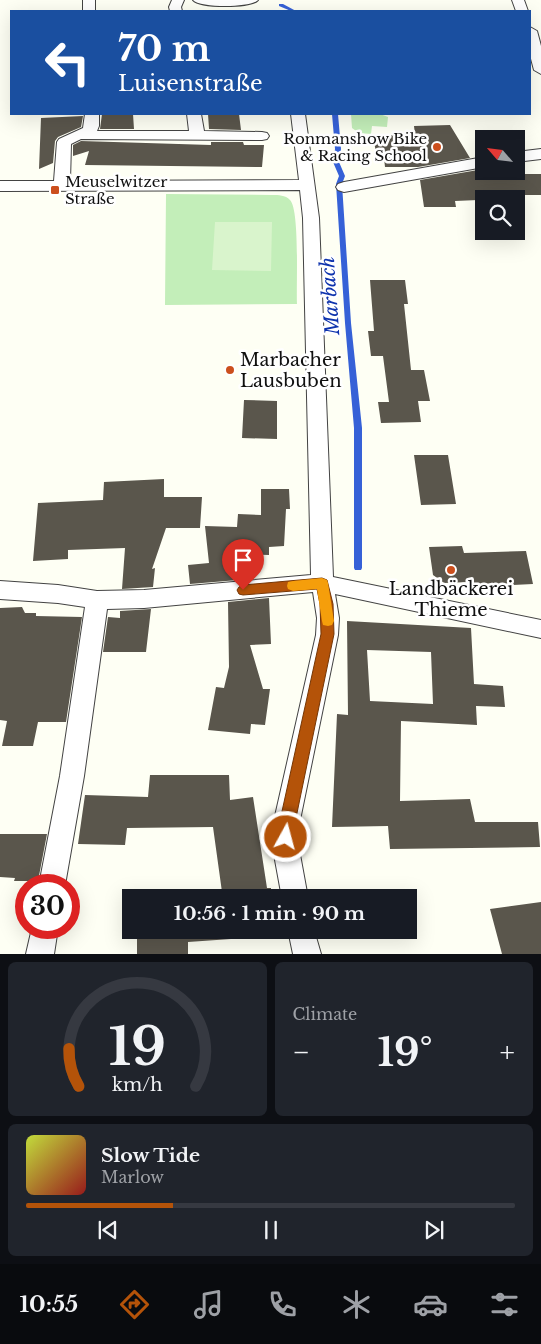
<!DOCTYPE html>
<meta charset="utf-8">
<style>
:root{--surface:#171b24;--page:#20242c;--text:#f1f3f6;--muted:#9ea1a6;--line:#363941;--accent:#b45309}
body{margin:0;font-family:"Libre Baskerville",serif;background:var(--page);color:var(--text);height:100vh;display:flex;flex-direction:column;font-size:19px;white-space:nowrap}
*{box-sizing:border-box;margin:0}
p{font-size:16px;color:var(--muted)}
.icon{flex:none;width:28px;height:28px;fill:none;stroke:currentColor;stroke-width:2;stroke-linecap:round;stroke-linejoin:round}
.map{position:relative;height:954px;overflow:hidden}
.drawer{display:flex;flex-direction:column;gap:8px;padding:8px;background:#0d0f14;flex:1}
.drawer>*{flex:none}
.hud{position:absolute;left:10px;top:10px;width:521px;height:105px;border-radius:0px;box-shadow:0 5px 20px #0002;background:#1a4fa0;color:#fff;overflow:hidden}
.needle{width:32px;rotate:298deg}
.controls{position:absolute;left:475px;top:130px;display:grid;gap:10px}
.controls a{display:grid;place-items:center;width:50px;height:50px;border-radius:0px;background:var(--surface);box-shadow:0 5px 20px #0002;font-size:25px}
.speed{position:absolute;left:15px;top:874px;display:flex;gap:10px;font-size:25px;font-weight:700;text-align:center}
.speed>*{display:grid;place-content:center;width:65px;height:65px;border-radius:50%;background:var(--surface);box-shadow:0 5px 20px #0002;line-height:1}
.speed .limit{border:8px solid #d22;background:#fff;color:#111}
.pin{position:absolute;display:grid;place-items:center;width:42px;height:42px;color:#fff;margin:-51px -21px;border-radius:50% 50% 50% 0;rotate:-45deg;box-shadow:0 0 5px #0007}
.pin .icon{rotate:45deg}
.me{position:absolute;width:55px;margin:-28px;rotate:7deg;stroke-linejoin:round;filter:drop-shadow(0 0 4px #0008)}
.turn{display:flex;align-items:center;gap:18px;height:105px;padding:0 25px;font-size:22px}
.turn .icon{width:65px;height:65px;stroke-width:2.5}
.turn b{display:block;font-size:35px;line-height:42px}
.big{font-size:38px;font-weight:800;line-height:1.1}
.drawer .widget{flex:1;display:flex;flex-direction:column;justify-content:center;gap:8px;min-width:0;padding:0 18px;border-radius:8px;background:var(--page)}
.drawer .dial{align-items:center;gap:0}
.dial svg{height:130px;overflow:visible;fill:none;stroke:var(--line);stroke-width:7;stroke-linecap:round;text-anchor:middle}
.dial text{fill:var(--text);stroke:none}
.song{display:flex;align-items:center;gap:15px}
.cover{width:60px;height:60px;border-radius:8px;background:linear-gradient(135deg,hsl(70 70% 55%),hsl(0 70% 35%))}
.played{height:5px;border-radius:2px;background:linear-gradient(90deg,var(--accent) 30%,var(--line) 30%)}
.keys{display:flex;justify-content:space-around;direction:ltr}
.heat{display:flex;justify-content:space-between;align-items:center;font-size:28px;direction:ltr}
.drawer .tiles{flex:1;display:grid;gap:8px;grid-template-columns:1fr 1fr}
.widget:last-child{grid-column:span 2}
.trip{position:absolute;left:122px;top:889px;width:295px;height:50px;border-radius:0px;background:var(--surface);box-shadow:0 5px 20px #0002;font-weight:800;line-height:50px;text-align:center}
.menu{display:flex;height:80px;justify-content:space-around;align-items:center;background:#090b0e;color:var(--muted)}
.menu .icon{width:35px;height:35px}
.menu .current{color:var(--accent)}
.menu b{font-size:22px;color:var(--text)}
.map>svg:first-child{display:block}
.green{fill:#c3eeb9}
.pitch{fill:#d9f4cc}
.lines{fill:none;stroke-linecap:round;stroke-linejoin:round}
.stream{fill:#3661d7;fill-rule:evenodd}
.building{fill:#5a564c;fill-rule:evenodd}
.minor-casing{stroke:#434343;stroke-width:2}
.minor{fill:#fff;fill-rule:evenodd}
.route{fill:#b45309;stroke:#753606}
.slow{fill:#f59e0b}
.poi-dot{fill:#cc4f1d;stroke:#fff;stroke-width:2}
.labels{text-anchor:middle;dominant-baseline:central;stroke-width:5;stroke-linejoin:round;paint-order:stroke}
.far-poi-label{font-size:15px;fill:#101010;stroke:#fff;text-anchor:end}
.poi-label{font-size:18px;fill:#101010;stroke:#fff;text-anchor:start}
.water-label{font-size:19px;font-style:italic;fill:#0e33ad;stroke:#fff}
</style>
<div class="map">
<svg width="541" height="954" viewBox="0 0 541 954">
<rect width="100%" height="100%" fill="#fefff4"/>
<path class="green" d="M351 114H380L388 117 387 127 372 126 371 134 359 133 352 128Z
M166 194 272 195C279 195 285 195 290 200 300 210 296 287 297 304L165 305Z"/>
<path class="pitch" d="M215 222H272L271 271 212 270Z"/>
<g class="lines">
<path class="stream" d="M279 4H283L296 11H291L279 6Z
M332 114H338L341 149 339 162 345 176 342 184 351 323 362 428V568L361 570H355L354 568V428L345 323 336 184 339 176 333 162 335 149Z"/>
</g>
<path class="building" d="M102 114H133L134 129H100Z
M208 114H239L241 130 209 129Z
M83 116 81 127 58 137 55 141 53 163 39 169 41 118Z
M450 125 470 158 418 167H385L384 158 377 157 373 137H377L376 135H415L414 126Z
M81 141 211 145V142H243L244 145H264L262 167 85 165 89 151 73 156V145Z
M478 170 480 174H541V195H500L501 199 455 201 456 207H424L420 180Z
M370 280H405L408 304H404L411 370H424L430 401H418L421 422 381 423 378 402H389L383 356H371L368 331H374Z
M244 400 277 401V439L242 438Z
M414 455H448L456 504 421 505Z
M164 479V497H202L200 528H166L152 569 155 568 153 587 122 589 125 548 68 550V559L33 561 38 503 103 500 104 482Z
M261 489H289L290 509H286L284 546 269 547V555L245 554 244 561H235L238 580 190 584 188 565 209 563 205 526 237 527 238 514 261 515Z
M462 546 464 553 526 551 533 584 470 587 469 582 444 583 433 575 429 547Z
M269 598 271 644 250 645 263 689H270L265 725 251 724 250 734 208 730 216 687 224 688 229 667 228 602Z
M22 607 25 613H36V616L82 617 66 722H38L33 746H2L7 721 0 720V608Z
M151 609 146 652H103L108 617 120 618V611Z
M347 621 471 628 474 684 503 686 505 707 476 706 477 725 401 721 400 801 470 799 475 822H538L540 847 390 849 388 826 332 827 337 714 348 715ZM367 650 431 652 433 704 370 701Z
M150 775H229L230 800 253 797 267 888H271V898H179V896L222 892 213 827 127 828 125 845 78 844 85 795 148 797Z
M0 834H47L38 881H14L15 878 0 877Z
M541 902V954H502L490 909Z
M137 930H274L275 936 188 942V954H137Z"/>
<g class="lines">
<defs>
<path id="minor" d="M83 0H95V11H83Z
M172 0H184L181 7 182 11H170L169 7Z
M193 0H258C251 8 200 8 193 0Z
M512 0H524L528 11H516Z
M530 27 537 31 541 46V74L534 70 530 55Z
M85 114H99V126L97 131H189L187 114H201L204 131 262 132 267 133 269 136 267 139 262 140 81 139 71 144 70 181 299 180 291 114H305L319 218 333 577 541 620V638L335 594 339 618 338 635 299 825V849L308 898H282L273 849V825L316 635 317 618 313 592 144 608 107 609 84 776 65 885H39L60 776 85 607 58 603 0 599V581L58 585 97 591 144 590 311 575 303 218 300 190 0 191V181H54L57 142 59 139 83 128Z
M541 149V159L516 162V152Z
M484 157V167L344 192 338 190 336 187 338 184 344 182Z
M32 928H58L54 954H26Z
M288 930H314L321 954H293Z"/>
</defs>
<use href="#minor" class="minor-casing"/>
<use href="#minor" class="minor"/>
</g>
<path class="route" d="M322 578 327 580 333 604 334 634 291 842 286 844 281 842 279 837V825L321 634 320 604 317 589 243 595 239 594 237 590 239 587 243 585Z"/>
<path class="slow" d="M322 578 327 580 328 583 334 621 332 625 328 626 323 625 322 621 317 589 293 591 288 589 287 586 288 582 293 581Z"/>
<g class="poi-dot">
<circle cx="437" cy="147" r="5"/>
<rect x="50" y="185" width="10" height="10" rx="2.5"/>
<circle cx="230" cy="370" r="5"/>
<circle cx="451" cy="570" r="5"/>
</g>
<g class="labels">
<g class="far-poi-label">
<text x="427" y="138">Ronmanshow Bike<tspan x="427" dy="17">&amp; Racing School</tspan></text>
<text x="65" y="181" text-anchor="start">Meuselwitzer<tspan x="65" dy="17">Straße</tspan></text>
</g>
<g class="poi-label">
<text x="240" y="360">Marbacher<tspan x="240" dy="21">Lausbuben</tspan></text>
<text x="451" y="589" text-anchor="middle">Landbäckerei<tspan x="451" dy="21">Thieme</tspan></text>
</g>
<g class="water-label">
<text transform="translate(330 296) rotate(-94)">Marbach</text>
</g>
</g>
</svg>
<div class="controls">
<a><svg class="needle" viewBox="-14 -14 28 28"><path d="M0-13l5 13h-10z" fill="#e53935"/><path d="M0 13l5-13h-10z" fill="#9ea1a6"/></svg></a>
<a><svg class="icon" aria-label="search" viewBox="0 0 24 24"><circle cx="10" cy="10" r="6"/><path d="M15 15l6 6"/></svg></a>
</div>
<div class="speed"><div class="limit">30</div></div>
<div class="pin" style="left:243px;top:590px;background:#d93025"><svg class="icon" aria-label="arrive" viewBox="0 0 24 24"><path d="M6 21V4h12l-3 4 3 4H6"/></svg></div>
<svg class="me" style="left:286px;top:837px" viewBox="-20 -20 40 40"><circle r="17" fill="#b45309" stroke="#fff" stroke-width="3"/><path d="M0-11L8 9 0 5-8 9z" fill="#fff"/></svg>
<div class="trip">10:56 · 1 min · 90 m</div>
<div class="hud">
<div class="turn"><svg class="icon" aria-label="left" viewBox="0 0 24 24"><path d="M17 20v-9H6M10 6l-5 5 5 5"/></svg><div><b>70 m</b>Luisenstraße</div></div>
</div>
</div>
<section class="drawer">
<div class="tiles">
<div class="widget dial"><svg viewBox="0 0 100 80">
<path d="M14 69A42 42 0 1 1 86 69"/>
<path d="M14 69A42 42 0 0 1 8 46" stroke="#b45309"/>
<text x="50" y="56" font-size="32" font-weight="700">19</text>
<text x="50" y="72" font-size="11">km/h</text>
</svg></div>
<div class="widget"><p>Climate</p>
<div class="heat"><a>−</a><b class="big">19°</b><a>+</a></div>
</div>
<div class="widget">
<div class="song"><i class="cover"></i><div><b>Slow Tide</b><p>Marlow</p></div></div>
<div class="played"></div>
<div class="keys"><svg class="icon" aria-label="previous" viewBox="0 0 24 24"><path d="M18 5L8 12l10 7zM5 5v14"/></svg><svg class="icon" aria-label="pause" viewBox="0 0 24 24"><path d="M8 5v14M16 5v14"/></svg><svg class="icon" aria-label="next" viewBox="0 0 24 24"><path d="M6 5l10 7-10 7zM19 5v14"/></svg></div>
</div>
</div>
</section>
<nav class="menu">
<b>10:55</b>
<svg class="icon current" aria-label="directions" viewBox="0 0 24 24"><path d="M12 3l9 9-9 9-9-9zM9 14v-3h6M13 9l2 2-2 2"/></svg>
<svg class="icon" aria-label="music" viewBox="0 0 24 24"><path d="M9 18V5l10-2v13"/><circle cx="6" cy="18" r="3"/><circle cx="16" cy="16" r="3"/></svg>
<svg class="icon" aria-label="phone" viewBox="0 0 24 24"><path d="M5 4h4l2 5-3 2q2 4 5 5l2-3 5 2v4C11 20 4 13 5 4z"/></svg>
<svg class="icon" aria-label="climate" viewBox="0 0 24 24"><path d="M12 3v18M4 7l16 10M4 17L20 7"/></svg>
<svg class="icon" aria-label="car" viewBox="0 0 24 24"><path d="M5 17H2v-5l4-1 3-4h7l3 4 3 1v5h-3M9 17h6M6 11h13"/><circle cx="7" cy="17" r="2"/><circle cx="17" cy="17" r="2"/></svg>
<svg class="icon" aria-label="filters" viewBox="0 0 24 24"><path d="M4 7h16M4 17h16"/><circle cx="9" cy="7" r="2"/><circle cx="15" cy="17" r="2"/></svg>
</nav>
